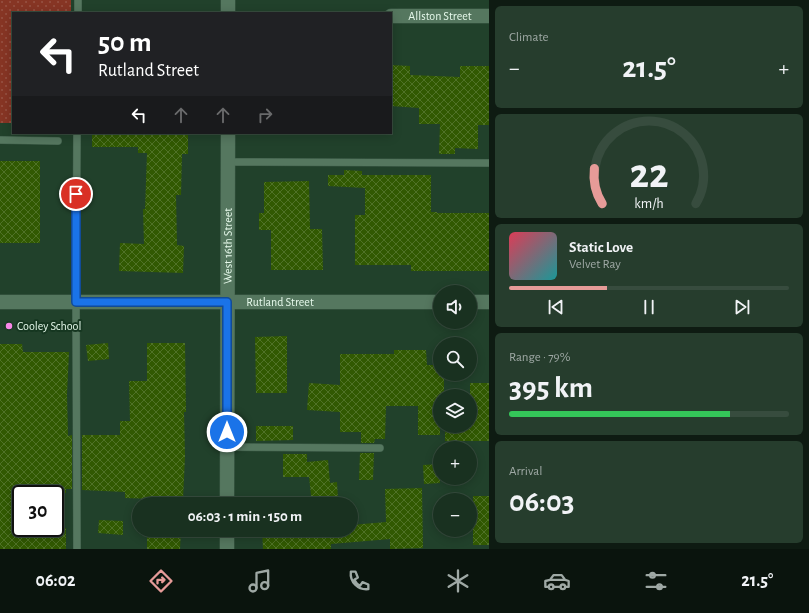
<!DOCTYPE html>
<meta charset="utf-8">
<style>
:root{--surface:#193120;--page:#263d2d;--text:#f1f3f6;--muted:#9fa9a5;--line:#374c3e;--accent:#e69b98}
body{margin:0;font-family:"Alegreya Sans",sans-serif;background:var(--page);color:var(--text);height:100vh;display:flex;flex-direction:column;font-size:15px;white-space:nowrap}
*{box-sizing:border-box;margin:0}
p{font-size:13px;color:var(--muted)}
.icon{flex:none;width:22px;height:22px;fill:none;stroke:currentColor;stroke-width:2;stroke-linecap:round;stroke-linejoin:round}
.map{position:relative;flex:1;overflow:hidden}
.details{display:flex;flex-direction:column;gap:6px;padding:6px;background:#0e1b12;width:320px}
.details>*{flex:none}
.guide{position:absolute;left:12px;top:12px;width:380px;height:122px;border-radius:0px;box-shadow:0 2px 10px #0003,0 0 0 1px var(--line);background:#202124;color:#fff;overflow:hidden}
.tools{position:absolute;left:433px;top:285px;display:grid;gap:8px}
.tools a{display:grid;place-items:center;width:44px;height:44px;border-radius:50%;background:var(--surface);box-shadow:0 2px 10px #0003,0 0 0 1px var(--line);font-size:20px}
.speed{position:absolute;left:12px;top:485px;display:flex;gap:8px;font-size:20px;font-weight:700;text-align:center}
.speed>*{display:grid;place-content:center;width:52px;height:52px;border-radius:50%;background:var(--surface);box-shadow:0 2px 10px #0003,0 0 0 1px var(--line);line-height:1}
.speed .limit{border:2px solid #111;border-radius:6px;background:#fff;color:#111}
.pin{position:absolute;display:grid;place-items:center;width:34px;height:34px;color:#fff;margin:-17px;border:2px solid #fff;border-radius:50%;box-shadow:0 1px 4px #0007}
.me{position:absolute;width:44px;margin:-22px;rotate:0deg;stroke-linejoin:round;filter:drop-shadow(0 0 3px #0008)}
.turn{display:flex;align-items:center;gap:14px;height:84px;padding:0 20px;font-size:18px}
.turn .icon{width:52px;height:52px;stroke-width:2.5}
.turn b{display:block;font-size:28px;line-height:34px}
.lanes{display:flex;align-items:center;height:38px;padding:0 20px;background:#0003;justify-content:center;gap:20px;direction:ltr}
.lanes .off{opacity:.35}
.big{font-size:30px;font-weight:600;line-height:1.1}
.details .card{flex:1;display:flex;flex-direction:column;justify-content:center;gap:6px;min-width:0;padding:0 14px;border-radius:6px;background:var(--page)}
.details .dial{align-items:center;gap:0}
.dial svg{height:104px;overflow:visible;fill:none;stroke:var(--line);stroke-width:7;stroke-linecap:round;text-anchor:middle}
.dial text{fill:var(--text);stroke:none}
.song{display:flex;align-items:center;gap:12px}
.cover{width:48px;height:48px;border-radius:6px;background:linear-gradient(135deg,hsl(350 70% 55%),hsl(180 70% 35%))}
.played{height:4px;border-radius:2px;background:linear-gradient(90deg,var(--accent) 35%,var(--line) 35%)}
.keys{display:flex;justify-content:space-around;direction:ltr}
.heat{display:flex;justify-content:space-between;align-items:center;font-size:22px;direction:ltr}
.charge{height:6px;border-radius:3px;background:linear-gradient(90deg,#34c759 79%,var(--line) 0)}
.trip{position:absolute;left:132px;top:497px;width:226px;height:40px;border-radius:20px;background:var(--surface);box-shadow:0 2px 10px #0003,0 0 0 1px var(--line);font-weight:600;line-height:40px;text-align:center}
.dock{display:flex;height:64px;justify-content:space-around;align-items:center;background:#0a140d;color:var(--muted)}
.dock .icon{width:28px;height:28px}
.dock .active{color:var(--accent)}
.dock b{font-size:18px;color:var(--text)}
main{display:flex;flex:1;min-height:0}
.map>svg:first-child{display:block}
.grass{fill:url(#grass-dots)}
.building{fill:url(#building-cross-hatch)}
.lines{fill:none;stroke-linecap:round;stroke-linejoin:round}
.service-casing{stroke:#405e4b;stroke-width:8}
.minor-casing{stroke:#405e4b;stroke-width:15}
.service{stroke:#55775f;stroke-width:7}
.minor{stroke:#55775f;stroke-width:14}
.route-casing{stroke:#114b97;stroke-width:10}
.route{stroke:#1a73e8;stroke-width:7}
.poi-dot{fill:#f987e8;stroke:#163721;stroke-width:1.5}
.labels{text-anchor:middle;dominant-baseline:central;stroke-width:4;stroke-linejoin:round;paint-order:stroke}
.street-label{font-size:12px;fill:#e6f9eb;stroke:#163721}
.poi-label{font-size:12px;fill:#e6f9eb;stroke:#163721;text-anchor:start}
</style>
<main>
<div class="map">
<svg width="489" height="549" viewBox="0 0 489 549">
<defs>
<pattern id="grass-dots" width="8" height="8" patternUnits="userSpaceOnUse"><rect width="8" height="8" fill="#863524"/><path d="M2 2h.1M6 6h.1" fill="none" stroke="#975344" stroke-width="1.8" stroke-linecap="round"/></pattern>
<pattern id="building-cross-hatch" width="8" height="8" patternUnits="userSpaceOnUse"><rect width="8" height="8" fill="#315902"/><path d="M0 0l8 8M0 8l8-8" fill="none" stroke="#4f7227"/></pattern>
</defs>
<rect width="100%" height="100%" fill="#21412b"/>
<path class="grass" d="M0 0H71V13H13V123H0Z"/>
<path class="building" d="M391 65 410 66V75L460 77V66H489V125H478V149L455 148V154H439L440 124H419V108L391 106Z
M92 133H188V154H182L181 195H176L177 245 184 246 183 273 119 271 120 243 144 244 143 209H145L147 153H138V147H92Z
M0 161H40V243H0Z
M344 170 362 171V175H431V212H437V213H489V271H411V265H355V215H365V188L328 186V175H344Z
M309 181 310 229H322L323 270H271V230H259V213H264V182Z
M287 336V393H256L255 337Z
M108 343 109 359 88 361 86 345Z
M147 343H185L186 412H184L185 456 183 500 125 498V492L82 490V435H120V421H130L129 381H147Z
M0 344H22L23 352H69L67 394 68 436 72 435V489H66V493H21V528H66V549H0Z
M394 350H426L427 365H440V374H444V396H440V435H418V406H386L385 439H375L374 443H361V432H340V412L307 410 309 383 340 385V354H394Z
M470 383H489V441H445V426H470Z
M256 426H293V440L256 441Z
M360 453H374L373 480H359Z
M283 454H307V462L328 460 330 483 337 482 338 499H335V504H312L309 477H283Z
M440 464V483L424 484 423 465Z
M422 488 423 548 390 549V539L331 544V549H263L262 530H351V525L386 522 385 489Z
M473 496H489V545H473Z
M99 520 123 521V535L98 533Z
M147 530H181L180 549H147Z"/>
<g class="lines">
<defs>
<path id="service" d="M78 13V0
M77 133 76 302 77 549
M0 140 58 141
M228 162 489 163
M227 447 380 448"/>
<g id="minor">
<path d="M228 13V0"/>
<path id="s1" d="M391 16H489"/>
<path id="s2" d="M0 302H440"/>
<path d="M470 302H489"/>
<path id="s3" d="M227 504 228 133"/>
<path d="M227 549V530"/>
</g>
</defs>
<use href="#service" class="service-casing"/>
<use href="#minor" class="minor-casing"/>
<use href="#service" class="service"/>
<use href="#minor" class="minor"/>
</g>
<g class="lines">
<defs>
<path id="route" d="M76 194V302H227V432"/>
</defs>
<use href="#route" class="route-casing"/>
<use href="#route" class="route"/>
</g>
<circle class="poi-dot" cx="9" cy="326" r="4"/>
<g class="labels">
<g class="street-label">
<text stroke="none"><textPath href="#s1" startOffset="49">Allston Street</textPath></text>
<text stroke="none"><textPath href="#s3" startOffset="258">West 16th Street</textPath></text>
<text stroke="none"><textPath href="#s2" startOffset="280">Rutland Street</textPath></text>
</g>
<g class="poi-label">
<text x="17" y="326">Cooley School</text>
</g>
</g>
</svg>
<div class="tools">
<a><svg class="icon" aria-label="sound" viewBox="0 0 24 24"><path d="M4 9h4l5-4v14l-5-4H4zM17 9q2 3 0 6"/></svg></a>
<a><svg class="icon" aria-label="search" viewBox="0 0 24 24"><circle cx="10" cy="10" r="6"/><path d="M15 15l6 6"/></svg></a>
<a><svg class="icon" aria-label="layers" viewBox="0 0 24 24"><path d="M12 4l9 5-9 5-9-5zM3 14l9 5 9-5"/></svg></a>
<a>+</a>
<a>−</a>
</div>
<div class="speed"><div class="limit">30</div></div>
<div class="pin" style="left:76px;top:194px;background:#d93025"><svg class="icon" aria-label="arrive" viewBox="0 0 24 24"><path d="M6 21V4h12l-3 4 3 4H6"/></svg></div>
<svg class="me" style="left:227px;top:432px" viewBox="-20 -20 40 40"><circle r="17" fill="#1a73e8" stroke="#fff" stroke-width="3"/><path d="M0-11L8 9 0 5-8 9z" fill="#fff"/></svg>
<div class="trip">06:03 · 1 min · 150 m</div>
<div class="guide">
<div class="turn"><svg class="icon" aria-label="left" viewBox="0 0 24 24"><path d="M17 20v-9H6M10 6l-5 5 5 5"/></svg><div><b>50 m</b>Rutland Street</div></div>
<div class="lanes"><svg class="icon" aria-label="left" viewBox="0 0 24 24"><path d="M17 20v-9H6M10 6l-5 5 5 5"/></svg><svg class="icon off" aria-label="ahead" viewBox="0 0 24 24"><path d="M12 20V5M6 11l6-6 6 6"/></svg><svg class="icon off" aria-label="ahead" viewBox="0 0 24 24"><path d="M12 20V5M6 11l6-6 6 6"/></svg><svg class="icon off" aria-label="right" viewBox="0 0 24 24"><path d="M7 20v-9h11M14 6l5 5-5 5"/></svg></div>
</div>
</div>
<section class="details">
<div class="card"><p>Climate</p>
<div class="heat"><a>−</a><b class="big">21.5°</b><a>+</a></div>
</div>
<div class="card dial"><svg viewBox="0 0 100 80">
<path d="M14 69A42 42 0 1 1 86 69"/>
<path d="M14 69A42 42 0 0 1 8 42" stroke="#e69b98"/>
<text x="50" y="56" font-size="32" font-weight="700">22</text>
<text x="50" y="72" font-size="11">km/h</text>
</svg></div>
<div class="card">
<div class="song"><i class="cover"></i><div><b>Static Love</b><p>Velvet Ray</p></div></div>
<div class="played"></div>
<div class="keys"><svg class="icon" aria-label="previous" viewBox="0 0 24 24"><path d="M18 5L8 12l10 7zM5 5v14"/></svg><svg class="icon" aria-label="pause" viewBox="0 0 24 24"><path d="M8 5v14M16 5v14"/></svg><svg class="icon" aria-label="next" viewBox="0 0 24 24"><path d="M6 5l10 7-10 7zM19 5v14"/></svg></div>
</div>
<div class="card"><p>Range · 79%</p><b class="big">395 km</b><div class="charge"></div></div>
<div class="card"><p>Arrival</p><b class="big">06:03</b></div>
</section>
</main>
<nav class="dock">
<b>06:02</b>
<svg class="icon active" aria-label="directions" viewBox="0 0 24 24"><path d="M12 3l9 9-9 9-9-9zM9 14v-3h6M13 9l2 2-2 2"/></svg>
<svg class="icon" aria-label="music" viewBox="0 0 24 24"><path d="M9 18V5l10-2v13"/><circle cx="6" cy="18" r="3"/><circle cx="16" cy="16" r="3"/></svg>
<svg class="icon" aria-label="phone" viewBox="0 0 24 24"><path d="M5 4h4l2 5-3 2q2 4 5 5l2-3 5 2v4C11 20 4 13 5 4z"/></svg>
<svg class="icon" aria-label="climate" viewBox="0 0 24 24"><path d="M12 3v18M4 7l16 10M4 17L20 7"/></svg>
<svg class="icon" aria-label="car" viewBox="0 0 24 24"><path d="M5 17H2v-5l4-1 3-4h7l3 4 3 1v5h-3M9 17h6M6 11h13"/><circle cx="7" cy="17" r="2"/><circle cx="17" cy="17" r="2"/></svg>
<svg class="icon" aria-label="filters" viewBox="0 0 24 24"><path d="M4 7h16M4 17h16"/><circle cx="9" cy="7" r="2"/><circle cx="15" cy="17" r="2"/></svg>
<b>21.5°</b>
</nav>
